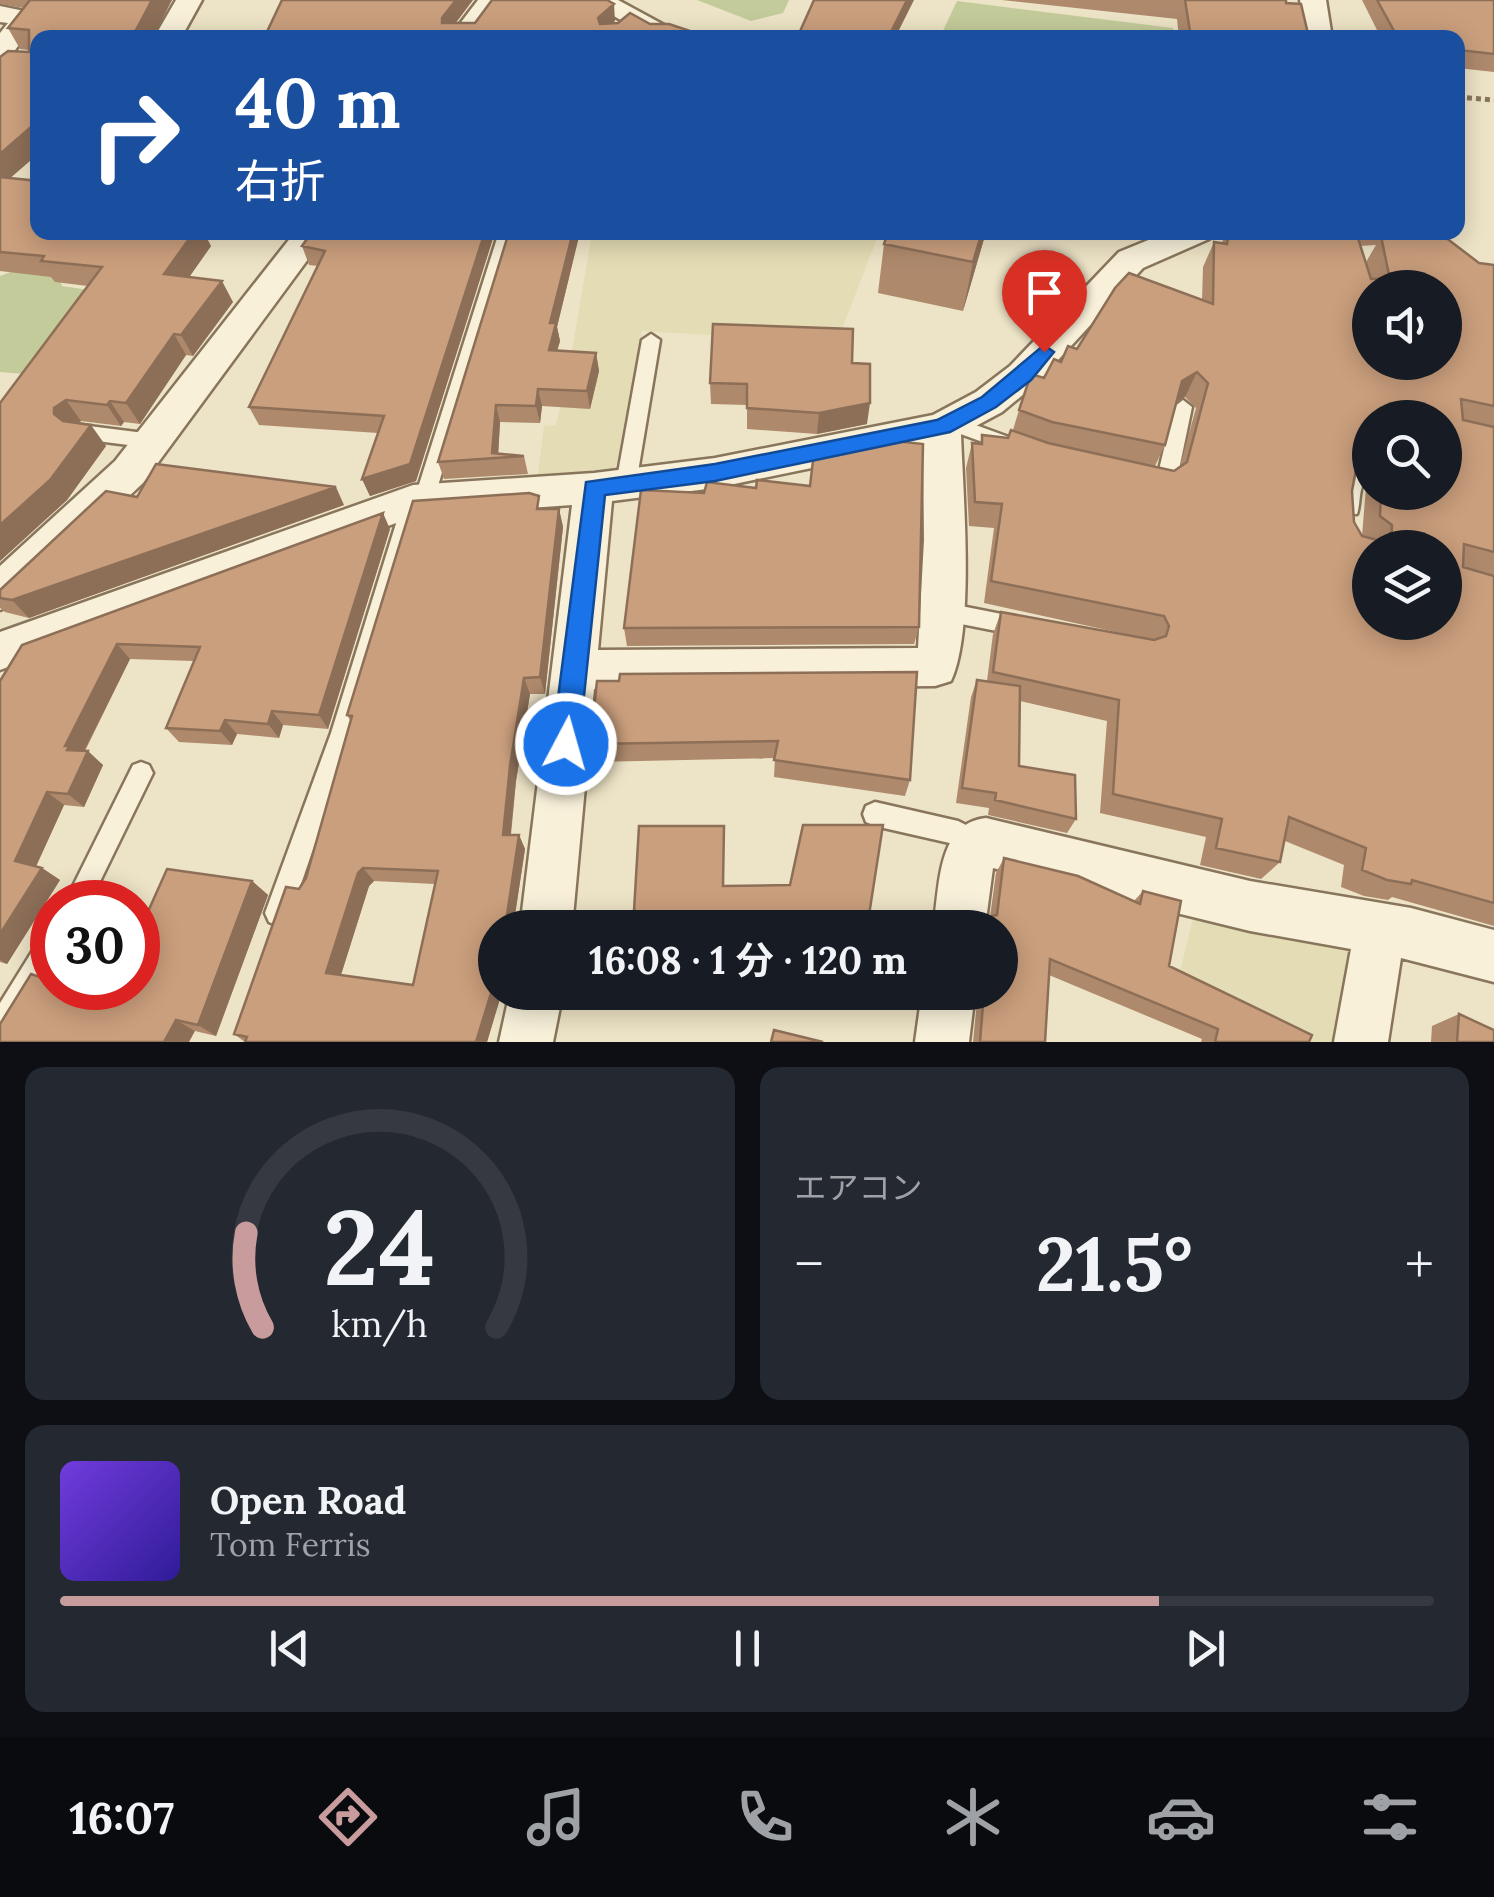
<!DOCTYPE html>
<html lang="ja">
<meta charset="utf-8">
<style>
:root{--surface:#171b24;--page:#242831;--text:#f1f3f6;--muted:#9ea1a6;--line:#363941;--accent:#c89b9c}
body{margin:0;font-family:Lora,"Noto Sans JP",serif;background:var(--page);color:var(--text);height:100vh;display:flex;flex-direction:column;font-size:38px;white-space:nowrap}
*{box-sizing:border-box;margin:0}
p{font-size:32px;color:var(--muted)}
.icon{flex:none;width:55px;height:55px;fill:none;stroke:currentColor;stroke-width:2;stroke-linecap:round;stroke-linejoin:round}
.map{position:relative;height:1042px;overflow:hidden}
.sheet{display:flex;flex-direction:column;gap:25px;padding:25px;background:#0d0f14;flex:1}
.sheet>*{flex:none}
.guide{position:absolute;left:30px;top:30px;width:1435px;height:210px;border-radius:20px;box-shadow:0 5px 25px #0003;background:#1a4fa0;color:#fff;overflow:hidden}
.tools{position:absolute;left:1352px;top:270px;display:grid;gap:20px}
.tools a{display:grid;place-items:center;width:110px;height:110px;border-radius:50%;background:var(--surface);box-shadow:0 5px 25px #0003;font-size:50px}
.speed{position:absolute;left:30px;top:880px;display:flex;gap:20px;font-size:50px;font-weight:700;text-align:center}
.speed>*{display:grid;place-content:center;width:130px;height:130px;border-radius:50%;background:var(--surface);box-shadow:0 5px 25px #0003;line-height:1}
.speed .limit{border:15px solid #d22;background:#fff;color:#111}
.pin{position:absolute;display:grid;place-items:center;width:85px;height:85px;color:#fff;margin:-102px -42px;border-radius:50% 50% 50% 0;rotate:-45deg;box-shadow:0 0 10px #0007}
.pin .icon{rotate:45deg}
.me{position:absolute;width:110px;margin:-55px;rotate:6deg;stroke-linejoin:round;filter:drop-shadow(0 0 8px #0008)}
.turn{display:flex;align-items:center;gap:35px;height:210px;padding:0 40px;font-size:45px}
.turn .icon{width:130px;height:130px;stroke-width:2.5}
.turn b{display:block;font-size:70px;line-height:85px}
.big{font-size:75px;font-weight:700;line-height:1.1}
.sheet .tile{flex:1;display:flex;flex-direction:column;justify-content:center;gap:15px;min-width:0;padding:0 35px;border-radius:20px;background:var(--page)}
.sheet .dial{align-items:center;gap:0}
.dial svg{height:260px;overflow:visible;fill:none;stroke:var(--line);stroke-width:7;stroke-linecap:round;text-anchor:middle}
.dial text{fill:var(--text);stroke:none}
.song{display:flex;align-items:center;gap:30px}
.cover{width:120px;height:120px;border-radius:15px;background:linear-gradient(135deg,hsl(260 70% 55%),hsl(250 70% 35%))}
.played{height:10px;border-radius:5px;background:linear-gradient(90deg,var(--accent) 80%,var(--line) 80%)}
.keys{display:flex;justify-content:space-around;direction:ltr}
.heat{display:flex;justify-content:space-between;align-items:center;font-size:55px;direction:ltr}
.sheet .tiles{flex:1;display:grid;gap:25px;grid-template-columns:1fr 1fr}
.tile:last-child{grid-column:span 2}
.trip{position:absolute;left:478px;top:910px;width:540px;height:100px;border-radius:50px;background:var(--surface);box-shadow:0 5px 25px #0003;font-weight:700;line-height:100px;text-align:center}
.tabs{display:flex;height:160px;justify-content:space-around;align-items:center;background:#090b0e;color:var(--muted)}
.tabs .icon{width:70px;height:70px}
.tabs .active{color:var(--accent)}
.tabs b{font-size:45px;color:var(--text)}
.map>svg:first-child{display:block}
.farmland{fill:#e3dcb4}
.green{fill:#c4cb9a}
.lines{fill:none;stroke-linecap:round;stroke-linejoin:round}
.service-casing{stroke:#88755c;stroke-width:5}
.minor-casing{stroke:#88755c;stroke-width:5}
.path{stroke:#88755c;stroke-width:5;stroke-dasharray:5 4;stroke-linecap:butt}
.service{fill:#f8f0d9;fill-rule:evenodd}
.minor{fill:#f8f0d9;fill-rule:evenodd}
.wall{fill:#ae896c;fill-rule:evenodd}
.shaded-wall{fill:#8d6f58}
.building{fill:#ca9f7d;stroke:#8d6f58;stroke-width:2.5;fill-rule:evenodd}
.route{fill:#1a73e8;stroke:#114b97;stroke-width:2.5}
</style>
<div class="map">
<svg width="1494" height="1042" viewBox="0 0 1494 1042">
<rect width="100%" height="100%" fill="#ede3c6"/>
<path class="farmland" d="M592 233H879L837 342 642 331 617 462 609 481 537 482 544 426 556 425 569 369Z
M1195 911 1347 937 1363 955 1347 1042H1305L1178 980Z"/>
<path class="green" d="M697 0H789L783 13 751 21Z
M957 1 1173 28 1174 37H940Z
M21 268 58 273 62 286 96 291 25 374 0 372V276Z"/>
<g class="lines">
<defs>
<path id="service" d="M499 232H515L434 499 431 504 421 506 353 733 291 913 287 922 278 926 269 922 265 913 331 733 403 501 406 496 416 494Z
M651 334 660 340 636 484 626 492 616 484 642 340Z
M1183 400 1192 407 1177 479C1172 488 1157 491 1147 488L1144 483 1147 478 1158 474 1174 407Z
M951 416 1017 440 1019 445 1010 452 944 428 942 423 944 418Z
M81 425 152 434 161 441 152 448 81 439 72 432Z
M1370 452C1370 468 1367 473 1362 486 1359 495 1360 505 1357 514H1343C1336 491 1349 462 1370 452Z
M941 602 1022 618 1030 620 1033 627 1030 634 1022 636 941 620 933 617 930 611 933 605Z
M141 762 149 765 153 773 90 902H65L133 765Z
M875 802 958 821 986 835 989 843 986 851 977 855 954 844 875 826 866 822 863 814 866 806Z
M52 930V966L10 1038 0 1042V1003L43 934Z"/>
<path id="minor" d="M176 0H202L181 38H154Z
M478 0H504L476 38H449Z
M585 0H618L688 38H653Z
M1300 0H1326L1332 38H1306Z
M0 6 34 13 38 19 10 57 0 59V33L8 23 0 22Z
M295 232H328L143 483 15 604 0 610V566L115 461Z
M1168 232H1214L1209 239 1143 268 1036 384 1002 412 961 434C963 494 975 630 951 681L935 686 594 689 572 928H520L572 505 415 516 0 670V632L413 485 594 473 715 458 933 415 976 392 1010 366 1119 252ZM923 445 924 540 918 648 598 650 612 501 715 488Z
M986 818 1250 881 1411 908 1494 930V982L1401 958 1388 1042H1334L1351 949 1250 931 993 868 985 928H933C940 889 936 823 986 818Z
M510 992H563L553 1042H499Z
M922 992H975L969 1042H915Z"/>
</defs>
<use href="#service" class="service-casing"/>
<use href="#minor" class="minor-casing"/>
<path class="path" d="M1458 97 1494 100"/>
<use href="#service" class="service"/>
<use href="#minor" class="minor"/>
</g>
<path class="wall" d="M0 0H172L10 178 38 232 211 246 189 277 233 302 193 356 186 355 140 424 124 422 121 426 81 421 78 423 106 446 67 500 0 561V403L88 286 55 282 51 277 0 271V57L29 52V50L20 49 8 28 24 8 0 4Z
M1002 0H1286V3L1309 38H1179L1177 19Z
M1362 0H1494V72L1458 68V38H1381Z
M495 232 416 481 370 496 362 479 378 433 259 425 249 407 318 266 309 265 302 246Z
M509 232H580L557 327 560 341 557 351 596 353 599 371 590 409 542 406 540 423 500 422 498 454 524 456 528 474 444 479 438 462Z
M986 232 963 311 878 293 884 244Z
M1225 232H1416L1415 235 1479 263 1494 265V926L1392 897 1388 900 1364 896 1341 887 1344 865 1285 841 1280 862 1261 879 1200 865 1206 837 1100 813 1107 721 1020 701 1019 766 1076 819 1067 833 988 815 989 808 956 803 971 697 977 680 987 681 993 634 1001 612 1152 640 984 603 994 528 969 526 966 468 972 443 980 444 982 435 1008 438 1013 430 1019 410 1044 378 1077 349 1202 300 1203 267 1214 242 1222 243ZM1376 245 1366 262 1368 271 1360 246ZM1185 397 1196 408 1180 466 1174 471 1155 466 1165 445 1176 403ZM1370 418H1445V492H1370V480L1366 487 1362 536 1354 522 1352 491 1358 459Z
M852 363 867 424 817 434 747 429V405L711 404 710 383Z
M137 497 344 505 29 618 5 612 0 608V590Z
M542 509H559L563 527 545 694H530L516 781 511 835H519L525 849 513 928H495V992H502L487 1042H245L234 1034 299 889 306 878 350 720 347 715ZM374 881 435 884 413 985 341 975 369 886Z
M390 529 328 729 283 725 279 738 237 734 232 745 179 742 166 728 194 661 130 659 85 751 103 765 84 807 64 805 36 866 42 868 60 880 7 964 0 962V681Z
M919 627 914 644 627 646 624 628Z
M597 681 910 780 905 796 774 777 775 758 594 762 590 744Z
M1004 858 1134 901 1143 891 1169 966 1309 1042H1201L1202 1039 1049 975 1045 1042H973L978 992H1000V928H978L983 918 990 917 996 873Z
M252 881 268 895 216 1036 195 1031 108 998Z
M1459 1014 1494 1042H1431L1432 1026Z"/>
<path class="shaded-wall" d="M152 0H172L153 38H127Z
M456 0H473L446 36 442 18Z
M907 0H914L895 38H888Z
M614 4 615 21 600 35 598 18Z
M38 121V154L0 187V154Z
M194 232H204L211 246 176 296 164 274Z
M485 232H495L416 481 370 496 362 479Z
M573 232H580L557 327 560 341 552 368 549 350 550 323Z
M982 232H986L963 311 973 262Z
M222 281 233 302 193 356 181 335Z
M174 334 186 355 140 424 126 403Z
M596 353 599 371 590 409 587 391Z
M1197 372 1185 397 1170 406 1182 381Z
M538 389 542 406 540 423 536 406Z
M66 400 81 421 70 429 54 414V408Z
M110 401 124 422 121 426 107 405Z
M870 403 867 424 817 434 819 413Z
M496 405 500 422 498 458 492 453Z
M91 425 106 446 67 500 0 561V525Z
M1370 438V449L1357 457Z
M336 487 344 505 29 618 12 600Z
M559 509 563 527 545 694 540 677Z
M383 513 390 529 328 729 319 715Z
M117 644 130 659 81 757 88 751 103 765 84 807 68 794 67 750 65 746Z
M524 678 530 694 516 781 509 849 503 835 510 766Z
M272 711 283 725 279 738 268 724Z
M225 720 237 734 232 745 220 731Z
M47 792 64 805 33 873 15 861Z
M519 835 525 849 513 928H505Z
M42 868 60 880 7 964 0 960V934Z
M363 868 374 881 369 886 338 984 326 973 358 873Z
M252 881 268 895 216 1036 198 1025Z
M495 980V992H502L487 1042H476Z
M176 1020 195 1031 189 1042H164Z"/>
<path class="building" d="M30 0H152L136 30 127 38H38V121L0 154V57L8 51 29 52V30L8 28Z
M282 0H456L442 18V23H475L492 0H607L614 4 598 18 600 24 618 23 630 13 650 24H669L711 38H264Z
M814 0H907L888 38H797Z
M1185 0H1286V3L1301 4 1309 38H1191Z
M1377 0H1494V54L1458 50V38H1398Z
M0 177 38 181V232H194L164 274 222 281 181 335 174 334 126 403 110 401 107 405 66 400 54 408V414L63 421 91 425 50 480 0 525V403L102 267 41 261 44 256 0 252Z
M312 232H485L410 464 362 479 384 416 249 407 325 251 302 246Z
M509 232H573L550 323H556L549 350 596 353 587 391 538 389 536 406 496 405 492 453 524 456 438 462Z
M888 232H982L973 262 884 244Z
M1229 232H1356L1371 279H1385L1389 275 1381 236 1441 234 1479 263 1494 265V406L1461 399 1463 420 1494 427V552L1464 544 1463 567 1494 576V903L1412 880 1411 884 1387 880 1362 870 1366 848 1289 817 1280 862 1216 848 1222 819 1113 794 1119 700 993 672 1001 612 1154 640 1166 636 1169 626 1164 616 991 581 1002 504 975 502 972 443 982 444V435L1008 438 1011 430 1048 443 1174 471 1187 462 1208 383 1197 372 1182 381 1165 445 1052 422 1019 410 1031 374 1044 378 1054 359 1061 362 1068 346 1077 349 1115 288 1129 273 1213 304 1214 242 1227 244ZM1370 288H1445V362H1370ZM1370 418H1445V492H1381L1380 516 1392 525 1391 544 1362 536 1354 522 1352 491 1358 459 1370 439ZM1370 548H1445V622H1370Z
M713 324 853 329 852 363 870 364V403L819 413 747 408V384L710 383Z
M877 439 923 444 919 627 624 628 641 490 704 493 707 482 756 488 757 480 810 486 814 452Z
M156 464 336 487 12 600 0 598V590L106 491 137 497Z
M529 493 539 496 537 509H559L540 677 524 678 510 766 503 835H519L505 928H495V980L476 1042H245L247 1037 234 1034 286 887 299 889 306 878 352 716 347 715 413 501ZM363 868 438 871 413 985 326 973 358 873Z
M383 513 319 715 272 711 268 724 225 720 220 731 166 728 200 647 117 644 65 746H69L67 750 88 751 68 794 47 792 15 861 42 868 0 934V681L22 645Z
M917 672 910 780 774 760 778 741 590 744 597 681H619L620 674Z
M977 680 1020 686 1019 766 1075 775 1076 819 995 800 996 793 962 788Z
M803 825H883L867 928H633L639 826H724L723 886 790 885Z
M1004 858 1078 876 1140 904 1143 891 1181 901 1169 966 1312 1035 1309 1042H1215L1218 1029 1050 959 1045 1042H980L984 992H1000V928H982L983 918 997 915Z
M167 869 252 881 198 1025 176 1020 164 1042H0V1024L31 974 52 981V988H74L108 998 113 988H138V934Z
M1459 1014 1494 1030V1042H1457Z
M774 1030 823 1042H771Z"/>
<path class="route" d="M1044 345 1054 352 1031 380 996 407 950 432 715 481 605 495 579 744 575 752 566 756 556 752 552 744 586 482 715 464 937 420 982 397Z"/>
</svg>
<div class="tools">
<a><svg class="icon" aria-label="sound" viewBox="0 0 24 24"><path d="M4 9h4l5-4v14l-5-4H4zM17 9q2 3 0 6"/></svg></a>
<a><svg class="icon" aria-label="search" viewBox="0 0 24 24"><circle cx="10" cy="10" r="6"/><path d="M15 15l6 6"/></svg></a>
<a><svg class="icon" aria-label="layers" viewBox="0 0 24 24"><path d="M12 4l9 5-9 5-9-5zM3 14l9 5 9-5"/></svg></a>
</div>
<div class="speed"><div class="limit">30</div></div>
<div class="pin" style="left:1044px;top:352px;background:#d93025"><svg class="icon" aria-label="arrive" viewBox="0 0 24 24"><path d="M6 21V4h12l-3 4 3 4H6"/></svg></div>
<svg class="me" style="left:566px;top:744px" viewBox="-20 -20 40 40"><circle r="17" fill="#1a73e8" stroke="#fff" stroke-width="3"/><path d="M0-11L8 9 0 5-8 9z" fill="#fff"/></svg>
<div class="trip">16:08 · 1 分 · 120 m</div>
<div class="guide">
<div class="turn"><svg class="icon" aria-label="right" viewBox="0 0 24 24"><path d="M7 20v-9h11M14 6l5 5-5 5"/></svg><div><b>40 m</b>右折</div></div>
</div>
</div>
<section class="sheet">
<div class="tiles">
<div class="tile dial"><svg viewBox="0 0 100 80">
<path d="M14 69A42 42 0 1 1 86 69"/>
<path d="M14 69A42 42 0 0 1 9 40" stroke="#c89b9c"/>
<text x="50" y="56" font-size="32" font-weight="700">24</text>
<text x="50" y="72" font-size="11">km/h</text>
</svg></div>
<div class="tile"><p>エアコン</p>
<div class="heat"><a>−</a><b class="big">21.5°</b><a>+</a></div>
</div>
<div class="tile">
<div class="song"><i class="cover"></i><div><b>Open Road</b><p>Tom Ferris</p></div></div>
<div class="played"></div>
<div class="keys"><svg class="icon" aria-label="previous" viewBox="0 0 24 24"><path d="M18 5L8 12l10 7zM5 5v14"/></svg><svg class="icon" aria-label="pause" viewBox="0 0 24 24"><path d="M8 5v14M16 5v14"/></svg><svg class="icon" aria-label="next" viewBox="0 0 24 24"><path d="M6 5l10 7-10 7zM19 5v14"/></svg></div>
</div>
</div>
</section>
<nav class="tabs">
<b>16:07</b>
<svg class="icon active" aria-label="directions" viewBox="0 0 24 24"><path d="M12 3l9 9-9 9-9-9zM9 14v-3h6M13 9l2 2-2 2"/></svg>
<svg class="icon" aria-label="music" viewBox="0 0 24 24"><path d="M9 18V5l10-2v13"/><circle cx="6" cy="18" r="3"/><circle cx="16" cy="16" r="3"/></svg>
<svg class="icon" aria-label="phone" viewBox="0 0 24 24"><path d="M5 4h4l2 5-3 2q2 4 5 5l2-3 5 2v4C11 20 4 13 5 4z"/></svg>
<svg class="icon" aria-label="climate" viewBox="0 0 24 24"><path d="M12 3v18M4 7l16 10M4 17L20 7"/></svg>
<svg class="icon" aria-label="car" viewBox="0 0 24 24"><path d="M5 17H2v-5l4-1 3-4h7l3 4 3 1v5h-3M9 17h6M6 11h13"/><circle cx="7" cy="17" r="2"/><circle cx="17" cy="17" r="2"/></svg>
<svg class="icon" aria-label="filters" viewBox="0 0 24 24"><path d="M4 7h16M4 17h16"/><circle cx="9" cy="7" r="2"/><circle cx="15" cy="17" r="2"/></svg>
</nav>
